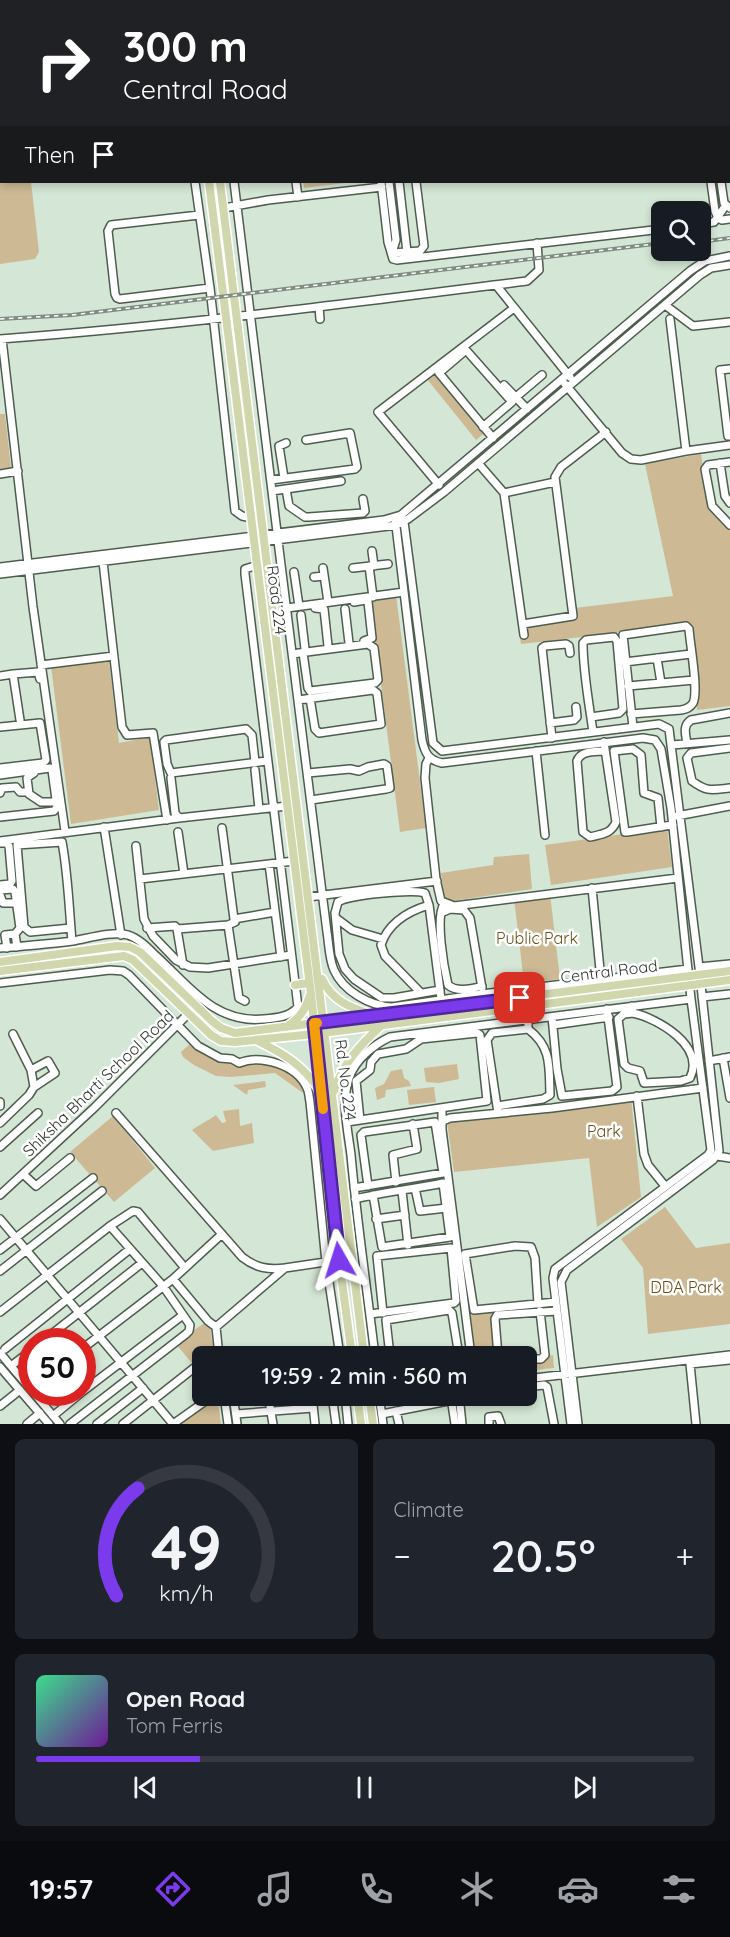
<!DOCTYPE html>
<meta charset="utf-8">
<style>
:root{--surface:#171b24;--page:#20242c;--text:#f1f3f6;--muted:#9ea1a6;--line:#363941;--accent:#7c3aed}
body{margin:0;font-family:Quicksand,sans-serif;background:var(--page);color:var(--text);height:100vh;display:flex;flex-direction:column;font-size:22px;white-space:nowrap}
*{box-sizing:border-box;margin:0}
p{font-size:20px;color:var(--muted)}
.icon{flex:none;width:33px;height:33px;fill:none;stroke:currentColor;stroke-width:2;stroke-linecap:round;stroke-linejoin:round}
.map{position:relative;height:1424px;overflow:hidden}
.sheet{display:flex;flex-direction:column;gap:15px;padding:15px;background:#0d0f14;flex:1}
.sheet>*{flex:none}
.hud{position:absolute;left:0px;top:0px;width:730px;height:183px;box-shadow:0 3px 9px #0003;background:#202124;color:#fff;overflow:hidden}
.buttons{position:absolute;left:651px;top:201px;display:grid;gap:12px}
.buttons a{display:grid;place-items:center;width:60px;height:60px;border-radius:9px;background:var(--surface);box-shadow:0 3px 9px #0003;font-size:30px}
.speed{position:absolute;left:18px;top:1328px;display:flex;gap:12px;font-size:30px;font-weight:700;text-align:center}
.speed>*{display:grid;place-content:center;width:78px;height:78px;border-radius:50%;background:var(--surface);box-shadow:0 3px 9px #0003;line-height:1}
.speed .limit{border:9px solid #d22;background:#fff;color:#111}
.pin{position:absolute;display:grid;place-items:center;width:51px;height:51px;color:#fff;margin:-26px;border-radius:12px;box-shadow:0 3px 9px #0006}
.me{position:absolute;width:66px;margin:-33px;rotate:354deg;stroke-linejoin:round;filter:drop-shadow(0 0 4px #0008)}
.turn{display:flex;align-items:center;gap:21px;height:126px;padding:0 24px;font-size:27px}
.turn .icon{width:78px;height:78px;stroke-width:2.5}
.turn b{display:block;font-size:42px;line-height:51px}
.then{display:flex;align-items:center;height:57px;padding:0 24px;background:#0003;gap:12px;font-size:22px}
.big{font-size:45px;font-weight:600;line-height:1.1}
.sheet .widget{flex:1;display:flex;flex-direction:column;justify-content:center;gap:9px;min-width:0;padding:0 21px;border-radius:9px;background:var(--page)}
.sheet .dial{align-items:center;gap:0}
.dial svg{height:156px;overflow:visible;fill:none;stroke:var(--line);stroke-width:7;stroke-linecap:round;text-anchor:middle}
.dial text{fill:var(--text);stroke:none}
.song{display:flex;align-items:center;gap:18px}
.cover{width:72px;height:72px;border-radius:9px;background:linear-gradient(135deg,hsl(150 70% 55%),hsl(280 70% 35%))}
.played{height:6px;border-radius:3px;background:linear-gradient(90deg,var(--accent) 25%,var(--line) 25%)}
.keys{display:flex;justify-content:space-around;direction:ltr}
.heat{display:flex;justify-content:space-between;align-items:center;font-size:33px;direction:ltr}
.sheet .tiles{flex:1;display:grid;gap:15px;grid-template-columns:1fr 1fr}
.widget:last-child{grid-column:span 2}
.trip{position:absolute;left:192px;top:1346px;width:345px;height:60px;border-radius:9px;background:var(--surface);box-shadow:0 3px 9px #0003;font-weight:600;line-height:60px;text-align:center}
.dock{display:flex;height:96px;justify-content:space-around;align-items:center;background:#090b0e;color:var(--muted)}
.dock .icon{width:42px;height:42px}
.dock .current{color:var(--accent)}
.dock b{font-size:27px;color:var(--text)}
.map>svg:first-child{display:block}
.green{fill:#cdba95}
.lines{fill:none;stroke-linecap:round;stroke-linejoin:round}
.minor-casing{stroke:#4d5d4e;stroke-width:10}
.major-casing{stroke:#fff;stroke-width:11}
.minor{stroke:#fff;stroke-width:7}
.major{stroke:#d0d7ad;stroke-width:8}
.rail-casing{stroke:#808c81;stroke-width:4}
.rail{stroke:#fff;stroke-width:1.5;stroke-dasharray:4.5;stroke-linecap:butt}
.route-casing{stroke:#51269a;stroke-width:15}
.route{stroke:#7c3aed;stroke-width:10}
.slow{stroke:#f59e0b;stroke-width:10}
.labels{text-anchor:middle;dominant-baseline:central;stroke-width:5;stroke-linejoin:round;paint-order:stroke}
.street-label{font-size:16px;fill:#303731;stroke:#fff}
.park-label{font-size:16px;fill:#695116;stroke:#fff}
</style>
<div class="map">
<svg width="730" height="1424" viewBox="0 0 730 1424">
<rect width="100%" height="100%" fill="#d4e6d5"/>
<path class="green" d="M0 0H164L2 2 0 34Z
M0 65H1L2 182H31L39 252 35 259 0 264Z
M303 182H353L304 188Z
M438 370 487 431 476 440 427 379Z
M0 414H5L11 468 0 469Z
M701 454 709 506 730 528V706L697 710 687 625 521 644 518 623 575 615V608L673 596 645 464Z
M396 595 426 828 400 832 370 599Z
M109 660 119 743 150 737 159 810 71 824 51 666Z
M667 828 672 867 551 885 545 845Z
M529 854 532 889 446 902 444 899 441 873 493 865 494 857Z
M550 894 560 979 524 983 514 898Z
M190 1044C198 1051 208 1058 218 1061 232 1065 246 1061 260 1062 276 1064 301 1076 303 1093L275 1073 231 1077 216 1076 194 1065 183 1057 181 1052Z
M457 1064 459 1079 439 1083 426 1082 424 1068Z
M402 1069 404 1078 409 1081 411 1086 386 1090 385 1097 377 1100 375 1088 384 1084 391 1071Z
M265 1081 266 1087 248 1090 247 1095 233 1085Z
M434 1087 436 1102 409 1105 407 1090Z
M631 1097 641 1197 597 1227 589 1158 454 1172 447 1122Z
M239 1109 240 1126 252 1123 254 1143 213 1151 192 1130C200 1124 208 1121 216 1115L222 1123 226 1122 223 1111Z
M113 1116 155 1168 114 1202 70 1152Z
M665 1207 696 1248 730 1243V1324L648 1334 643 1268 621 1239Z
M491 1308 497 1356H476L470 1311Z
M206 1322 210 1326 214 1356H202V1375L175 1343Z
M553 1355 554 1368 527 1371 526 1359Z
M217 1395 221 1424H175Z"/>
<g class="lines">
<defs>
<path id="minor" d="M172 0V2
M221 0 223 2
M384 0 386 2
M688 0V2
M697 0V2
M365 2 377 0
M608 2 620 0
M0 40H2
M729 99H730
M195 182 210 288 235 511 242 516 252 518
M234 182 277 532
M296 182 298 197
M381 182 388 242 393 259 397 260 662 229
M389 182 396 240 392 253
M399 182 407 252
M711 182 715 211 718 218
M721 182 724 203 730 208
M213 210 268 200 382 187
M199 215 111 225 108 231 115 294 117 298 120 299 210 288
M718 218 722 220 730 219
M700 224 714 222 726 205
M392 253 420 251 424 246 416 182
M496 285 570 377
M665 305 693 326 730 322
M319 307 320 319
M670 319 686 451
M0 339C176 326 352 303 527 281L539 270 537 243
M2 339 33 607 65 831
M730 369 720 370 728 436H730
M565 384 622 453 631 459 641 460 686 451 730 445
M504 385 527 409
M516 397 542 375
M483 427 512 402 466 350 439 373 493 438
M730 462 708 465 705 469 712 506 730 525
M478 463 504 493 524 635
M720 463 725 496 730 503
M0 474 18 471
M284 478 279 446 286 443
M271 480 355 469 357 467 350 433 306 440
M439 485 378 412 514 308
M286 489 289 506 305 517H309L363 513 365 511 363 499
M272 491 341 481
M504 493 555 482
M401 515 404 522 433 743 442 751 659 724 669 729 699 967 719 1151 713 1160 567 1270 561 1282 578 1424
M395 518 422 740C425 753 428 760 442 763L643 738 655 740 661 749 671 808 691 999 711 1150 708 1155 555 1269 553 1278 571 1424
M278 541 327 932C329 944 329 959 334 970 343 991 370 1006 392 1007L474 995 688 969
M372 551 374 566
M103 562 122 727 127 735 153 733 167 820
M369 566 373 597
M0 567 384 520 401 515 690 271 705 261 730 256
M323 568 328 602
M353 568 388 564
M294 572 299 606
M0 574 397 525 408 519 444 492 700 275 711 268 730 265
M314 577 324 576
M354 602 366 600 368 602 372 638 364 641
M287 608 404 592
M315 608 324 609 328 646
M345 609 349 643
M301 615 305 649
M523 624 573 616 555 477 561 467 606 432
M293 654 299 653 368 644 374 648 378 680 375 683 310 691 308 688 303 653
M657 658 661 683
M625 662 691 654
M41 665 114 656
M13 674 38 672 40 679
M0 676 13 674 20 720
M628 686 694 680
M298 700 373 690 377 693 381 724 319 733 315 729 310 698
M631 714 681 710C686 709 690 708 693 703 699 692 690 644 689 629L686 626 623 635 633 727
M591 717 619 713 623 709 617 641 614 637 586 640 583 643C583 672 589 703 593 732
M550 723 574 720 577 717 576 707
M0 727 40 723 46 760 43 763 0 768
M552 738 542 648 545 646 566 644 569 646 570 653
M604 742 605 749 616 822C611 834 602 834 590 837L583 832 577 761C581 750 595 752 605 751
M687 744C686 735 682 726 691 720L730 713
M672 745 730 740
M730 748 691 753 687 758 692 781C707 792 711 790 730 788
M536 751 545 835
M429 758 426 764 425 778 436 879 441 901 454 906 678 878
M255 762 252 735 246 729 166 740 164 742 167 764 171 773 267 761
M255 770 259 809
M34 773 27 778 29 794 41 802H56
M308 773 350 769 359 771 368 767 384 764 387 766 390 788 386 789 311 800
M0 775 50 768 52 770 57 807 54 811 0 817
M171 778 175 813 179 818 287 806
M0 793 2 788 16 787 20 792H28
M677 816 730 806
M104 827 121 935
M661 827 658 798 644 793 641 755 633 749 614 751 625 832H627L665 826 673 825
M222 828 234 919
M178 832 184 874
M0 841 179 818
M0 843H6L9 846 12 881 10 884 0 885
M136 846 144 919 153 936 176 960 190 967 208 968 291 955
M269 864 281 957
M140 879 294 861
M592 888 601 980
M0 890 13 889 15 892 20 928 15 934
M0 895 3 903H17
M308 897 437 881
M444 904C435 918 444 968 448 985 456 992 472 989 482 986
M441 913 450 909 464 910 470 918 482 988
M336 918 352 930 383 939
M228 925 239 998 245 1001
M71 928 30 932 24 927 17 845 62 842C68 874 69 908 72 941
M147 928 175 926 177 929 183 965
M177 929 228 925 235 922 234 919 275 912
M0 948C24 946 49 944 73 941 90 938 111 931 128 935 138 938 147 947 154 954 188 984 213 1024 264 1019 277 1018 289 1017 298 1007L245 574V569L258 565
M7 948 5 935 15 934 17 947
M699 967 730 964
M0 983 110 970 123 971 129 975 198 1046 220 1058 232 1059 239 1063C261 1054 297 1065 307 1088 309 1092 309 1097 310 1102L326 1262 340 1356
M440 990 394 998H382L354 979 345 969 339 954 335 913 338 902C349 895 412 889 425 893L429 905 441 999
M421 993 385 956 381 945C388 923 409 911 429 905
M702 997 730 994
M632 1006 633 1013 624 1014 618 1019 624 1064 628 1068 640 1071 644 1083 681 1081 690 1078C706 1046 657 1018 633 1013
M552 1017 557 1069 562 1096 612 1091 617 1087 607 1009
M553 1025 609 1017
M13 1034 31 1070
M723 1058 730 1098
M709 1061 730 1057
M637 1096 644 1154 648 1165 665 1186
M0 1102V1106
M497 1106 543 1099 550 1095C549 1067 552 1047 528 1029
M442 1109V1130L471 1356
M116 1113 242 1257C256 1268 268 1270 285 1268
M498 1113 487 1040 492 1033 528 1029V1020
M443 1121 450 1118 552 1108 703 1088
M347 1122 487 1101 480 1035 477 1033 421 1039 406 1049 378 1054 371 1062 370 1070 356 1081 360 1120
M0 1123 29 1095 34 1087 55 1073 48 1061 31 1070 34 1087
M0 1147 38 1113
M717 1156 730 1158
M23 1174 36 1186 70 1158
M396 1182 393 1155 417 1149 413 1124
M354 1188 443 1173 435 1122 364 1132 361 1135 368 1186
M415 1188 420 1211 447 1208
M402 1191 408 1245
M0 1195 94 1108 188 1014
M355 1199C384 1192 414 1189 443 1183L450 1237 382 1247 373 1195
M0 1219 173 1424
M376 1219 405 1215
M0 1250 93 1178
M0 1271 102 1191
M173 1279 208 1321 216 1327
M538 1304 535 1258 531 1247 515 1246 465 1254 474 1310 556 1302
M0 1312 110 1226 133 1211 138 1212 185 1268
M370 1314 454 1303 456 1301 451 1248 377 1256 383 1313
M43 1341 142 1263
M5 1349 130 1249
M82 1349 173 1279 222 1234
M0 1353 32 1391
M219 1356 216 1327 285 1268 339 1260
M375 1356C367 1289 357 1222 351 1155 348 1131 341 1102 349 1078 355 1060 373 1045 390 1037L691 999
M390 1356 386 1320 449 1310 452 1313 459 1356
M498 1356 495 1319 497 1315 557 1311
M526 1359H541L545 1355 540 1311
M11 1366 32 1350
M0 1367 49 1424
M526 1379 730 1355
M526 1387 544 1385 547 1387 554 1424
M33 1392 60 1424
M82 1392 183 1315
M224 1395 228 1424
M233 1395 237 1424
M268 1395 273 1424
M312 1395 315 1424
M332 1395 336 1424
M345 1395 348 1424
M379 1395 383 1424
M459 1395 462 1424
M0 1406 20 1390
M396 1411 399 1424
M236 1414 313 1408
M382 1414 448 1401 452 1404 455 1424
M53 1416 82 1392
M27 1424 40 1413
M70 1424 186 1334 189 1331 190 1325 163 1286 110 1226
M97 1424 143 1388
M123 1424 194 1368
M173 1424 214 1395
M489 1424V1417L498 1416 501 1424
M696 1424 690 1364 730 1360"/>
<path id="major" d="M187 0V2
M198 0V2
M213 0 214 2
M447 2 465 0
M519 2 531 0
M0 55H2
M0 65H2
M209 182 311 994 339 1260 352 1356
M220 182 364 1356
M0 962 117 946 130 947 140 952 212 1021 221 1028 235 1033 730 971
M0 971 124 956 133 960 211 1035 221 1041 235 1042 315 1034 730 980
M322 979C332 1001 351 1008 373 1015
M295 985 309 983
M289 1025C301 1017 306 1008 310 995
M256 1040C284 1054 302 1064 320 1091
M334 1091C343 1063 360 1045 382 1025
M357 1395 361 1424
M369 1395 373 1424"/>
</defs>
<use href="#minor" class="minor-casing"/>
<use href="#major" class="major-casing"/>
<use href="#minor" class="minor"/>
<use href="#major" class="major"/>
<defs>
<path id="rail" d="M700 242 730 238
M0 319 72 315 662 243"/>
</defs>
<use href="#rail" class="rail-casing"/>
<use href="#rail" class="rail"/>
</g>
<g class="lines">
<defs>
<path id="route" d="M339 1260 314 1023 520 998"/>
</defs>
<use href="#route" class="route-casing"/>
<use href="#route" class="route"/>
<path class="slow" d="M317 1023H314L323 1109"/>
</g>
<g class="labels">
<g class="street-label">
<text transform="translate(277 600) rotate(83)">Road 224</text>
<text transform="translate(609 971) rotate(-7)">Central Road</text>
<text transform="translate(346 1080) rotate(83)">Rd. No. 224</text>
<text transform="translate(98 1083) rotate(-44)">Shiksha Bharti School Road</text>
</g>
<g class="park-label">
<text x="537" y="938">Public Park</text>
<text x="604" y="1131">Park</text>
<text x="686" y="1287">DDA Park</text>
</g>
</g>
</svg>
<div class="buttons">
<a><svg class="icon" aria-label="search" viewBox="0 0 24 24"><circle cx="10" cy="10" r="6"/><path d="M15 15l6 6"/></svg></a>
</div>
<div class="speed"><div class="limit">50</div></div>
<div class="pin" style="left:520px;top:998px;background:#d93025"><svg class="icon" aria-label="arrive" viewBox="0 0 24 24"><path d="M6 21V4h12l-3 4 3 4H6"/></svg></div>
<svg class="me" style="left:339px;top:1260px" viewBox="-20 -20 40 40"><path d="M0-17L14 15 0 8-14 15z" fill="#7c3aed" stroke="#fff" stroke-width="4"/></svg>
<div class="trip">19:59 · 2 min · 560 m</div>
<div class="hud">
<div class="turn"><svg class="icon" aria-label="right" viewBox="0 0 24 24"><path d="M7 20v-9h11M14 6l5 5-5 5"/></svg><div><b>300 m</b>Central Road</div></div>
<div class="then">Then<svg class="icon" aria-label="arrive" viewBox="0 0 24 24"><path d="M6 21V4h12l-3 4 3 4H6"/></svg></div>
</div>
</div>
<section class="sheet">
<div class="tiles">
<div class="widget dial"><svg viewBox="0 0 100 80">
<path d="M14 69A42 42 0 1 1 86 69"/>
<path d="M14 69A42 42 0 0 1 25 14" stroke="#7c3aed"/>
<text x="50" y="56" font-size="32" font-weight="700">49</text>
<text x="50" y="72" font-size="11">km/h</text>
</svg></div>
<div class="widget"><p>Climate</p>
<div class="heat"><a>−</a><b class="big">20.5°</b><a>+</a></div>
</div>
<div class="widget">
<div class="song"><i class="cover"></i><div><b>Open Road</b><p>Tom Ferris</p></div></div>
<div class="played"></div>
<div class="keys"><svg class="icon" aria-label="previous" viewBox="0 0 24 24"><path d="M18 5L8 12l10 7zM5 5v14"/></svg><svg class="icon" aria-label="pause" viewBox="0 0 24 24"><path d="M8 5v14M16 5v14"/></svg><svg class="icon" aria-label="next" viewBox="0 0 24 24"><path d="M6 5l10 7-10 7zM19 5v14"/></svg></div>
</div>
</div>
</section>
<nav class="dock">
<b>19:57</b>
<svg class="icon current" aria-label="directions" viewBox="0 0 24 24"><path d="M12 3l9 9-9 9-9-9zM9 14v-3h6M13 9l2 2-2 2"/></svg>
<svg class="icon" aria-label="music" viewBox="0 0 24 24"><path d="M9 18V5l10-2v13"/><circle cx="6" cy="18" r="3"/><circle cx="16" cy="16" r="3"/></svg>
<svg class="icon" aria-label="phone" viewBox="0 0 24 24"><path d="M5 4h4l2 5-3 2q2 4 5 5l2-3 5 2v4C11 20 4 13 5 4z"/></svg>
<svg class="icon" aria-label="climate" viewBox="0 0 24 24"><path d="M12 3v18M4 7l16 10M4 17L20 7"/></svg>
<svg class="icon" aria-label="car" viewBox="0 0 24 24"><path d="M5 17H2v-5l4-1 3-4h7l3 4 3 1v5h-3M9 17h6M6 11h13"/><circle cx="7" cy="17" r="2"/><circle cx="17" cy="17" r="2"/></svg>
<svg class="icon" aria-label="filters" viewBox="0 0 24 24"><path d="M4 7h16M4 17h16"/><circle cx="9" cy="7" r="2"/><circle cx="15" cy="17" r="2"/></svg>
</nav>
